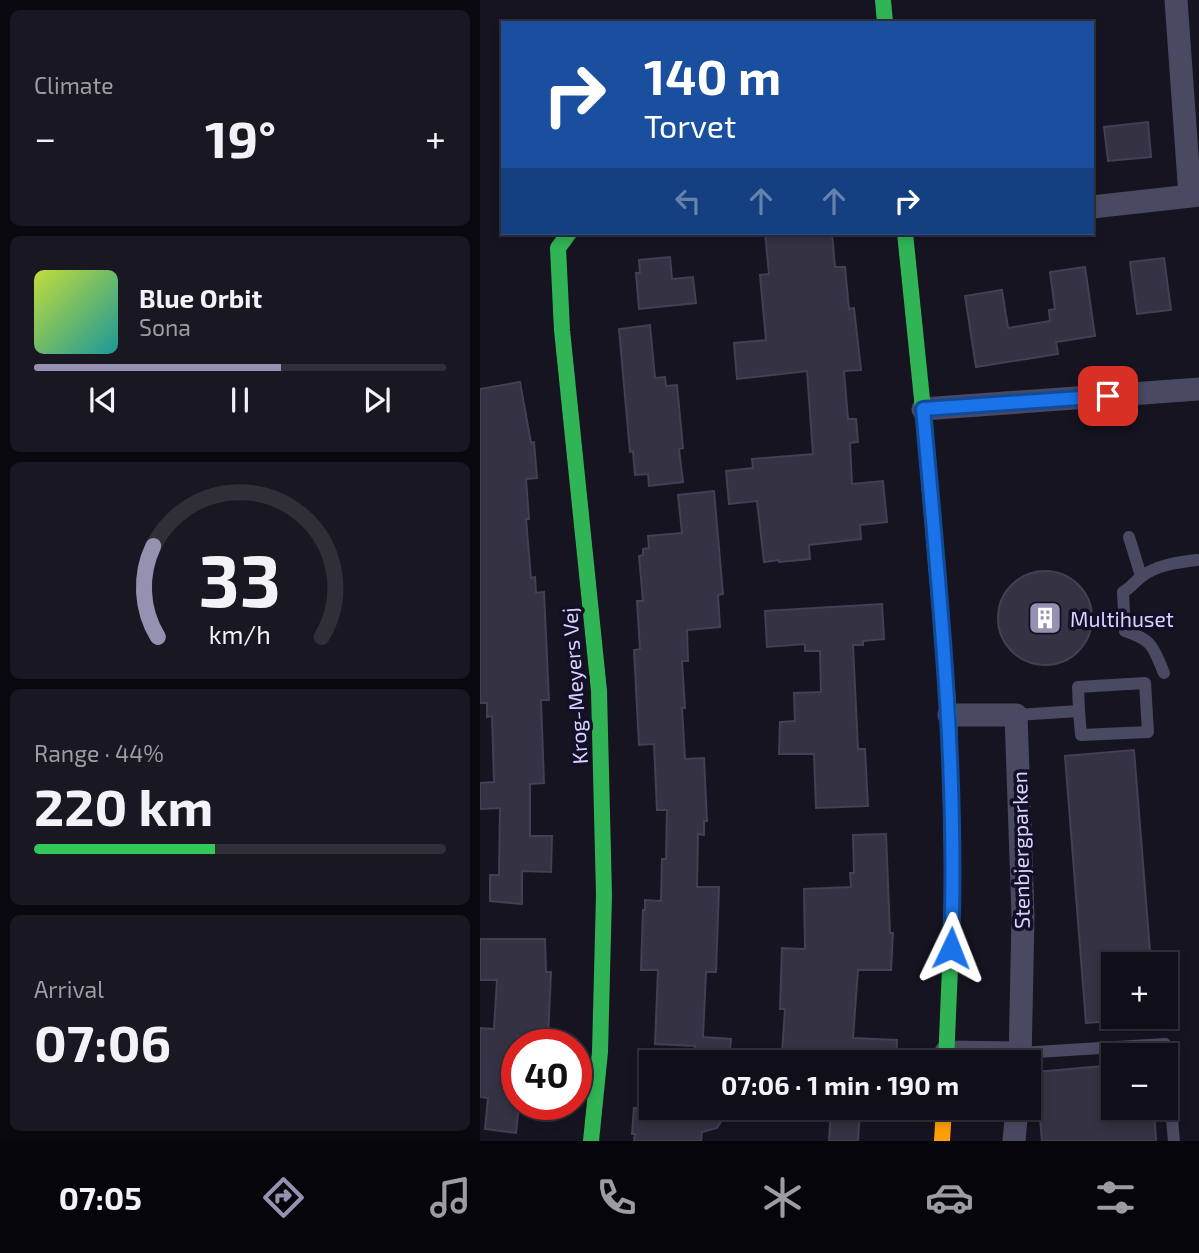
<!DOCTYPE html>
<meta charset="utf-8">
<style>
:root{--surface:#100f19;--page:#191822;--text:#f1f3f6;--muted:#9c9ca2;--line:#302f38;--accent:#9591b1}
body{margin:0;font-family:"Exo 2",sans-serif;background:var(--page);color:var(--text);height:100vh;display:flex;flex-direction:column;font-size:26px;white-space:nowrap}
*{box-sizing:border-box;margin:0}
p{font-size:23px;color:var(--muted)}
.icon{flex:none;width:38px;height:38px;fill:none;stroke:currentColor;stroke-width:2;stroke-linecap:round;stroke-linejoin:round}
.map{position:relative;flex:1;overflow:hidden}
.sheet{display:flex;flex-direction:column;gap:10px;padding:10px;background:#09080e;width:480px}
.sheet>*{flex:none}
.banner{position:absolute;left:21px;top:21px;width:593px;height:214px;border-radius:0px;box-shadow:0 4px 10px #0003,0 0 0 2px var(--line);background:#1a4fa0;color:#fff;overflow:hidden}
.fabs{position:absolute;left:621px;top:952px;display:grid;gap:14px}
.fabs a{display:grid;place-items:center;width:77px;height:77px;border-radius:0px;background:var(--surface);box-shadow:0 4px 10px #0003,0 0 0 2px var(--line);font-size:35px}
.speed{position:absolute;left:21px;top:1029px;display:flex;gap:14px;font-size:35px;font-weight:700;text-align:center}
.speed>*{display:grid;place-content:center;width:91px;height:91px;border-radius:50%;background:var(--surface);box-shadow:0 4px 10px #0003,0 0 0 2px var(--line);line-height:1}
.speed .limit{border:10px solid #d22;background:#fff;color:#111}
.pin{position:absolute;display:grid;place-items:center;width:60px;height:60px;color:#fff;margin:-30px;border-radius:14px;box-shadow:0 4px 10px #0006}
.me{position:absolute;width:77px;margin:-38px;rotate:2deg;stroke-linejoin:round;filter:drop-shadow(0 0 5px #0008)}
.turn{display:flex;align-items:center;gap:24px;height:147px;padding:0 28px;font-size:32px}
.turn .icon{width:91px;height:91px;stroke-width:2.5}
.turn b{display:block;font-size:49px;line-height:60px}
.lanes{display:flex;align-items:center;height:66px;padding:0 28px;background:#0003;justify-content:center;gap:35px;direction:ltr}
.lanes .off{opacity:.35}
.big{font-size:52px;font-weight:700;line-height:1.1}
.sheet .card{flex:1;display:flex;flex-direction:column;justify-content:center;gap:10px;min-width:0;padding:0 24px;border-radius:10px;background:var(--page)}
.sheet .dial{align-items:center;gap:0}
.dial svg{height:182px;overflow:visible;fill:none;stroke:var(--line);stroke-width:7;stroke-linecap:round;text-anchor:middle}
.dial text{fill:var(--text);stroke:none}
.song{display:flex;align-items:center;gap:21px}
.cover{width:84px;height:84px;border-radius:10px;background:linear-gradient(135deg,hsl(70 70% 55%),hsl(180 70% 35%))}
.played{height:7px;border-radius:4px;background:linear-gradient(90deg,var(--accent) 60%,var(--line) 60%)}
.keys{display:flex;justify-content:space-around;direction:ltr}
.heat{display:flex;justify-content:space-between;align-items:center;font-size:38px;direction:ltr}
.charge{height:10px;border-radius:5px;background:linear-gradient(90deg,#34c759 44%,var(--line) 0)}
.trip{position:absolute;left:159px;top:1050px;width:402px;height:70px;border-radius:0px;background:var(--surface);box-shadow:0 4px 10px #0003,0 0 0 2px var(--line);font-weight:700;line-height:70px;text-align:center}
.dock{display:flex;height:112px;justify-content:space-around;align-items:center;background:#06060a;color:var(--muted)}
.dock .icon{width:49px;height:49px}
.dock .selected{color:var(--accent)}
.dock b{font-size:32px;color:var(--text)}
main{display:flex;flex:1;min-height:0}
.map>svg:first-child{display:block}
.building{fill:#343243;stroke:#433f54;stroke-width:2}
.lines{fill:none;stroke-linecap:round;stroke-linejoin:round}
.lane{stroke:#4a4962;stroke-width:12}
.street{stroke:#4a4962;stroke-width:23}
.fast{stroke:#30b455;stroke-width:16}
.slow{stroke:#ff9f0a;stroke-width:16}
.route-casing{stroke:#114b97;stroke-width:18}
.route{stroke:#1a73e8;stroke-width:12}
.labels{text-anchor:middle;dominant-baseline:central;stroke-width:7;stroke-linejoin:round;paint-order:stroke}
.poi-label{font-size:21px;fill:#d9d4ff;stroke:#130f26;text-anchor:start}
.street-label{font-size:21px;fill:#d9d4ff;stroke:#130f26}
</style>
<main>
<section class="sheet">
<div class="card"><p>Climate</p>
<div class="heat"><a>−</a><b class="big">19°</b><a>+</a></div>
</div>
<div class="card">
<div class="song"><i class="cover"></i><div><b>Blue Orbit</b><p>Sona</p></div></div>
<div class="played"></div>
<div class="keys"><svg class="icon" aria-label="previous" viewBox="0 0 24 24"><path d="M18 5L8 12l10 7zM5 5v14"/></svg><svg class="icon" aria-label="pause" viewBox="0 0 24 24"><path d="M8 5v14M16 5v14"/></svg><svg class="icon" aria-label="next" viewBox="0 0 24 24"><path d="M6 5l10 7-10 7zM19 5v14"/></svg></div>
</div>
<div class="card dial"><svg viewBox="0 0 100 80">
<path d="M14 69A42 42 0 1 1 86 69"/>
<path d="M14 69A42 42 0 0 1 12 29" stroke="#9591b1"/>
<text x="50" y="56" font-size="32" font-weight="700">33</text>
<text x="50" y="72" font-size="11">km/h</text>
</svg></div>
<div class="card"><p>Range · 44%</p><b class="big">220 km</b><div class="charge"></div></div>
<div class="card"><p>Arrival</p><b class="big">07:06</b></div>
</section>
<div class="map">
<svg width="720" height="1141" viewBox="0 0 720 1141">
<rect width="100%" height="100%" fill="#161421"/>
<path class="building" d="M668 122 671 157 628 161 624 127Z
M285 233H352L355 267H365L369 309 374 308 381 370 364 371 368 419H376L378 442 370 443 372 484 403 481 407 522 380 525 381 539 329 545 330 559 299 562V560L284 562 277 501 249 504 246 471 273 468 272 459 333 454 327 371 257 379 254 343 286 340 280 275 289 274Z
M190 257 192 279 213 277 216 303 159 309 156 273H160L159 260Z
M684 258 691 310 657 314 650 262Z
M605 267 615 336 576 342 578 354 496 367 485 296 522 290 528 328 570 321 569 310 575 309 570 272Z
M170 325 175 378 185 377 186 386 197 385 203 448 199 449 203 482 169 486 168 474 155 475 153 451 150 452 139 329Z
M40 382 51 443 54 442 57 478 46 479 49 519H46L51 578 55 577 56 593 64 592 69 700H61L64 783 50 784V836H72L71 872 42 871V904L10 901V875H19L20 808 0 809V783L14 782 12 716 7 717V703H0V389Z
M234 491 243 594 238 595 240 627 207 630 208 661H202L205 708H202L205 759 224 758 227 821H224V835L218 834 217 887H239L236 972H226L223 1037 251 1039 249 1060 214 1058 215 1046 175 1044 178 970H161L163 910H165V900L181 901 182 859H186L187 810H177L174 744 159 745 154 650 160 649 157 601H163L159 556 163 555V549L169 548 168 536 202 533 198 495Z
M518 618a47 47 0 1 1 94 0a47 47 0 1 1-94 0Z
M402 604 404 639 383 641V645H373L378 749H385L388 806 336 808 334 754H299L300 722 315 721 314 693 341 692 340 651H325V644L287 647 285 611Z
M654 750 671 964H634V1021L606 1023 585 756Z
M406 834 410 933H413L411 970H378L373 1038 417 1040 416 1062H304V1053H302L305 1009H300L302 948 325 949 324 889 371 887 370 873H374L373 835Z
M0 939H65L66 972H71L68 1037 37 1036V1104H39L36 1133 5 1129 8 1098 0 1097V1028L14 1029 17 980H0Z
M634 1065V1108H674L676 1141H562L556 1072Z
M154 1108H233L238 1112 242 1120 237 1128 222 1132 221 1141H154L155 1134H152Z
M351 1108H380L378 1141H349Z"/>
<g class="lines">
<path class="lane" d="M649 537 661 576
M684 673C673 647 673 640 645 631L643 592C651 588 654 582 661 577 676 565 699 562 717 560
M536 715 599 711 598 687 665 683 668 732 601 735 599 711
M540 1053 685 1044 694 1141"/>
<path class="street" d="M696 0 710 196
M612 207 720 195
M443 409 720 389
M469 715H536L543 916 540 1062
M466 1052 540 1053
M534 1141 537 1108"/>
<path class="fast" d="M403 0 405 23
M89 233 78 248 82 330 119 691 124 895 120 1052 111 1141
M425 233 443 409 469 715 473 896 466 1062"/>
<path class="slow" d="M462 1141 464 1108"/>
</g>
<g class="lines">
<defs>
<path id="route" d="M471 948C478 768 459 588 443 409L628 396"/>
</defs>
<use href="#route" class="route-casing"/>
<use href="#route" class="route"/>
</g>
<defs>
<symbol id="building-square" viewBox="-11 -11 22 22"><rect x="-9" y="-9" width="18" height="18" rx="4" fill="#9591b1" stroke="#130f26"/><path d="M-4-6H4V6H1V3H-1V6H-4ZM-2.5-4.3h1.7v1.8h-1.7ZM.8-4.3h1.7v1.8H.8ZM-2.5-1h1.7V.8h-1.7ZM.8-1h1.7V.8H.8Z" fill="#fff"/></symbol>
</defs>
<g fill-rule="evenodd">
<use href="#building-square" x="546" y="599" width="38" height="38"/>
</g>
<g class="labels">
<g class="poi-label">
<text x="590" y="618">Multihuset</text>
</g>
<g class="street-label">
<text transform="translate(94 686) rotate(-94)">Krog-Meyers Vej</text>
<text transform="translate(540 850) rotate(-91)">Stenbjergparken</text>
</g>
</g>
</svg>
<div class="fabs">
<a>+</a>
<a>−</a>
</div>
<div class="speed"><div class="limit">40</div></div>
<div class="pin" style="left:628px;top:396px;background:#d93025"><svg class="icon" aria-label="arrive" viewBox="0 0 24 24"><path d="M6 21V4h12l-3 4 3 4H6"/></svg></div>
<svg class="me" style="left:471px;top:948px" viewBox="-20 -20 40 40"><path d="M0-17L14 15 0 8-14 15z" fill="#1a73e8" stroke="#fff" stroke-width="4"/></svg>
<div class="trip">07:06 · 1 min · 190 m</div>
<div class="banner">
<div class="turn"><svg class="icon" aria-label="right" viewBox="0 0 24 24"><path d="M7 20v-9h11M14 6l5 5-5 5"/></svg><div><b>140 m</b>Torvet</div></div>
<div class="lanes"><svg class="icon off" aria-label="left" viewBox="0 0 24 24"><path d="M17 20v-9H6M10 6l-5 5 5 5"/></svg><svg class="icon off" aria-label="ahead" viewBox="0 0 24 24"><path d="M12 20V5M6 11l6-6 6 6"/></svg><svg class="icon off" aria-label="ahead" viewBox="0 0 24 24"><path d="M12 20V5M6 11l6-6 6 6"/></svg><svg class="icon" aria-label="right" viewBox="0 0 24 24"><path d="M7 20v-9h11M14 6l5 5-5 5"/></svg></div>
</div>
</div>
</main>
<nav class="dock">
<b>07:05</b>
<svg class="icon selected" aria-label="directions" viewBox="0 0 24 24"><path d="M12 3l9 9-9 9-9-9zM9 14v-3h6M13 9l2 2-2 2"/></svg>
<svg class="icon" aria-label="music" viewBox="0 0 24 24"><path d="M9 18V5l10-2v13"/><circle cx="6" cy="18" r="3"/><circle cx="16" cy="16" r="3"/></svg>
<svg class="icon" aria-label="phone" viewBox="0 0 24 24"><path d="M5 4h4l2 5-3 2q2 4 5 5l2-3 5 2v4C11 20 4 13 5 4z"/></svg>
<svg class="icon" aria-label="climate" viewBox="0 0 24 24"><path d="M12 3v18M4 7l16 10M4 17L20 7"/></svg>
<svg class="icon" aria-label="car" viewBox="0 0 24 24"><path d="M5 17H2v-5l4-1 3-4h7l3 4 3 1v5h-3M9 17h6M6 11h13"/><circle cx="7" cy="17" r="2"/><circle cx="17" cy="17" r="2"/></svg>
<svg class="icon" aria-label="filters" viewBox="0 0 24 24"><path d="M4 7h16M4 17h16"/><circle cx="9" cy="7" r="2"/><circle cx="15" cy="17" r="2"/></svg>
</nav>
